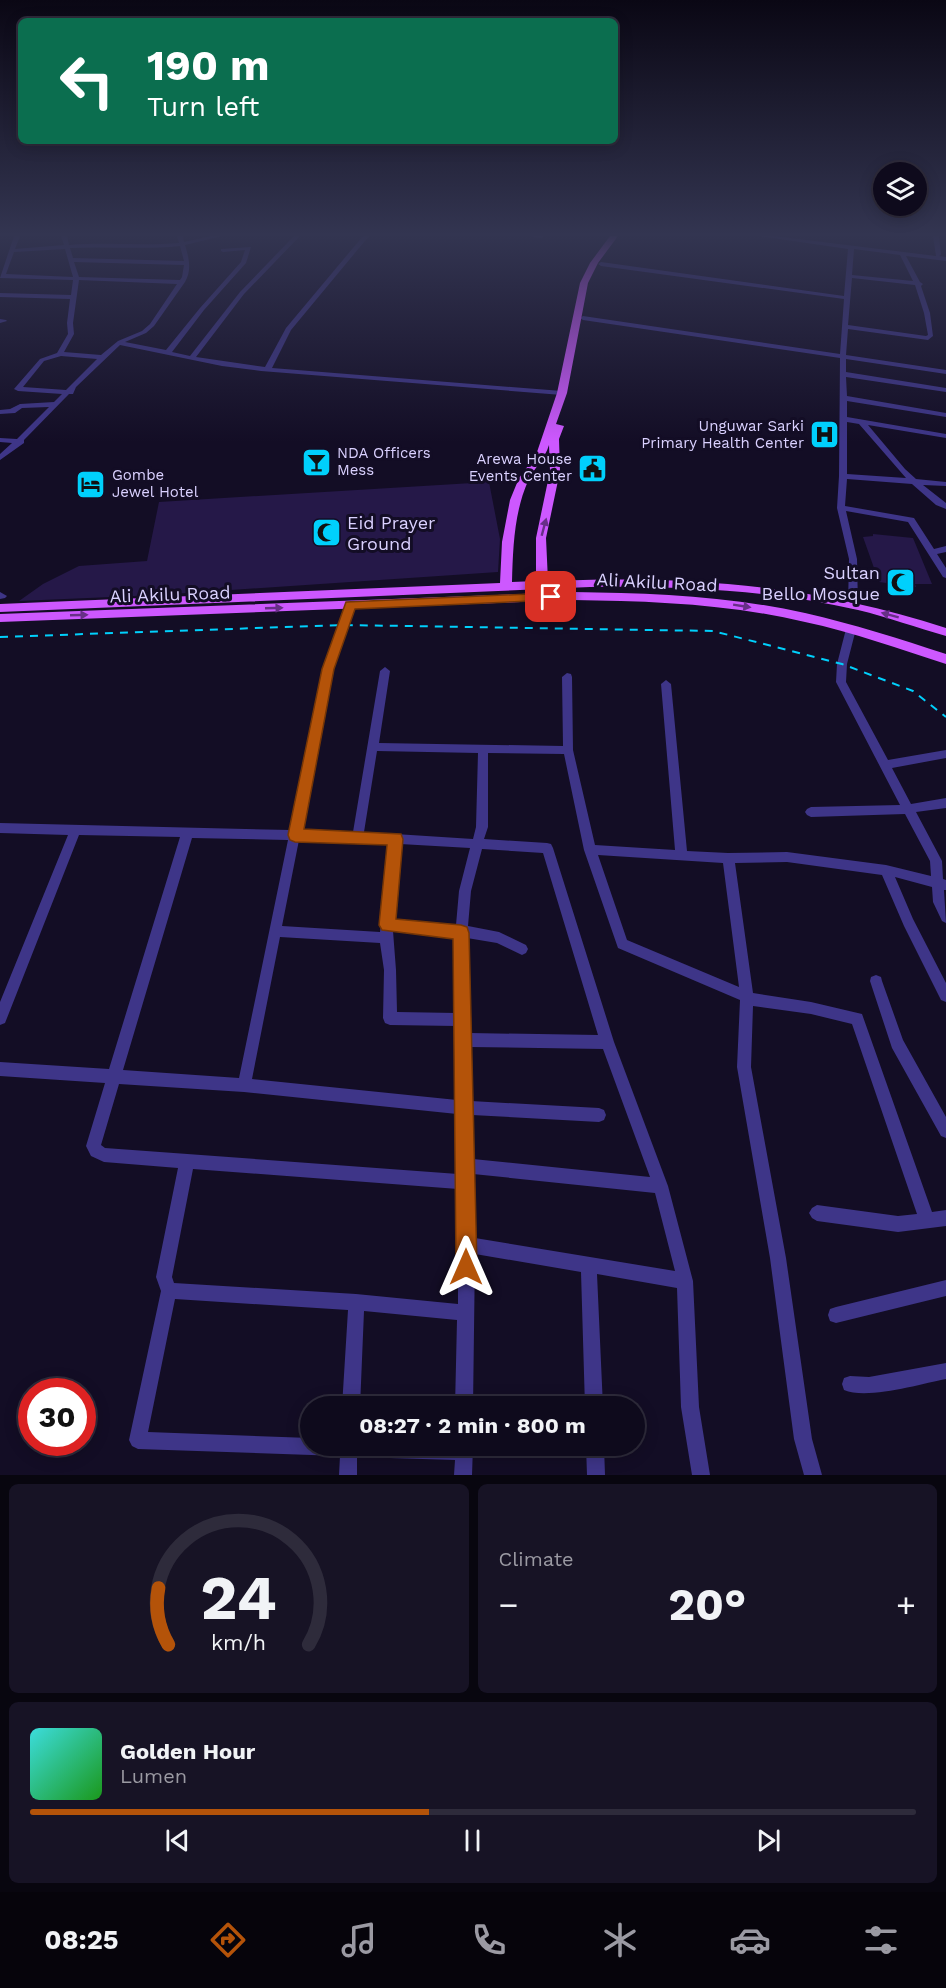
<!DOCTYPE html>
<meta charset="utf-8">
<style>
:root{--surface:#0e0a1c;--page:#171325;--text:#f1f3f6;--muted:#9b9aa3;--line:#2e2b3b;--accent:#b45309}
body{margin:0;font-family:"Work Sans",sans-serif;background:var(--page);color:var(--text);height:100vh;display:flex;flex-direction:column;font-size:22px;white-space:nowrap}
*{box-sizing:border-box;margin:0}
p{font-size:20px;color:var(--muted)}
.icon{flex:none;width:33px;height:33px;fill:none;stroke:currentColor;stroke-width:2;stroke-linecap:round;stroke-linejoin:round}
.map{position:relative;height:1475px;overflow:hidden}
.sheet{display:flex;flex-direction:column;gap:9px;padding:9px;background:#08060f;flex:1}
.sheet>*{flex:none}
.top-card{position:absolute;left:18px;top:18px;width:600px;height:126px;border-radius:9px;box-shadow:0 3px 15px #0003,0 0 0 2px var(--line);background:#0b6e4f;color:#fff;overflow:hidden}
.buttons{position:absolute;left:873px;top:162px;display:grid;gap:12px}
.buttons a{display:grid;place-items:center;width:54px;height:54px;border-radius:50%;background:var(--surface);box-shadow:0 3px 15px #0003,0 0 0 2px var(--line);font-size:30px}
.speed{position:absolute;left:18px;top:1378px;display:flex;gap:12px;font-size:30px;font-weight:700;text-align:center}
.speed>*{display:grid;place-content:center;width:78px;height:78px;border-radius:50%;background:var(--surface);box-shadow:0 3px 15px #0003,0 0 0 2px var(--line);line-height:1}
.speed .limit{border:9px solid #d22;background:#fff;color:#111}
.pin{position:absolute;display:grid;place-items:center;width:51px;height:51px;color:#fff;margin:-26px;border-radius:12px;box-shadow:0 3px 9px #0006}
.me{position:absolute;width:66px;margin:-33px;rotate:0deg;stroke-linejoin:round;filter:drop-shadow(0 0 4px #0008)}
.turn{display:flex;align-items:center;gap:21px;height:126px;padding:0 30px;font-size:27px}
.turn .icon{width:78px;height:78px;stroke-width:2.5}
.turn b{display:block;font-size:42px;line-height:51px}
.big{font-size:45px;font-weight:700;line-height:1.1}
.sheet .tile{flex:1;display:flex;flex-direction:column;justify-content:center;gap:9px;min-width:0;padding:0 21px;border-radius:9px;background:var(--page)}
.sheet .dial{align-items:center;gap:0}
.dial svg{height:156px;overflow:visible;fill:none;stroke:var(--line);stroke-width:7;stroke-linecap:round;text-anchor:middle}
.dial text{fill:var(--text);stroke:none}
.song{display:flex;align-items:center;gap:18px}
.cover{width:72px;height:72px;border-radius:9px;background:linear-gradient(135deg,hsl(180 70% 55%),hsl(120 70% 35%))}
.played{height:6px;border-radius:3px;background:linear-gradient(90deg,var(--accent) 45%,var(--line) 45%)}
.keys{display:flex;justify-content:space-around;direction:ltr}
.heat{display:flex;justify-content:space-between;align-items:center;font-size:33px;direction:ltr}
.sheet .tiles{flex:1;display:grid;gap:9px;grid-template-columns:1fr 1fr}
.tile:last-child{grid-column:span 2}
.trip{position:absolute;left:300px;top:1396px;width:345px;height:60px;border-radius:30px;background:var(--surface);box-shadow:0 3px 15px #0003,0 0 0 2px var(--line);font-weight:700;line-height:60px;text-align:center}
.tabs{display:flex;height:96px;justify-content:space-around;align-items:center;background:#06040b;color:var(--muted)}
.tabs .icon{width:42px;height:42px}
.tabs .active{color:var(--accent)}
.tabs b{font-size:27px;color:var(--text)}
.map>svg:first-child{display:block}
.building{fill:#251848}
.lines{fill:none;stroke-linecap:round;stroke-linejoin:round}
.minor{fill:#3e3588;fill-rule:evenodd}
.major{fill:#cd58ff;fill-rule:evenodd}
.rail{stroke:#00d0fc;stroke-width:2;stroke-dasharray:8 7;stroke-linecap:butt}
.oneway{fill:#672f87}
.route{fill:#b45309;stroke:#753606;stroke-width:1.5}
.labels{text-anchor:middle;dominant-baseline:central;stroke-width:6;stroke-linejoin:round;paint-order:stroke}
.far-poi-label{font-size:15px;fill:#dad1ff;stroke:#130d25;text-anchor:end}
.poi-label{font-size:18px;fill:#dad1ff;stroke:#130d25;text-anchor:start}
.street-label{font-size:18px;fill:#dad1ff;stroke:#130d25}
</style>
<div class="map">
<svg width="946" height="1475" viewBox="0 0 946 1475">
<rect width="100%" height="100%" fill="#130d25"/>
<path class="building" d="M489 482 500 539 498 572 157 595 19 601 43 584 79 566 147 561 159 502Z
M873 534 913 538 932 584H915L916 587 879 582 863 537 873 536Z"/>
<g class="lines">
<path class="minor" d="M14 236H20L15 249 64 245 61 236H67L69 245C106 242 143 246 179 243L177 236H183L184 242 211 236H222L185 245C189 258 192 270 185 282L154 326 146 333 125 342 166 350 200 308 241 262 245 250 223 252 221 251V249L251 247 246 263 204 310 172 352 190 356 240 292 294 236H300L244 294 196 357 265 367 286 328 363 236H369L291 330 272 368 562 391 566 393 562 395 261 371 222 366 120 345 76 387 73 394H69L24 440V443L0 460V454L12 443 0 442V438L17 439 49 407 22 408 15 413 0 414V410L10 409 20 404 54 402 62 394 18 391 14 389 40 359 57 353 68 334 67 323 70 299 0 297V293L71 295 73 280 0 278ZM180 246 184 261 73 258 70 248C107 246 143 250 180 246ZM65 249 73 277 6 274 14 252ZM74 262 184 265 182 277 180 280 79 277ZM79 280 177 284 150 324 142 331 118 341 101 355 64 352 74 334 73 323ZM61 356 97 359 66 390 23 387 44 361Z
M529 236H544L541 238Z
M758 236H774L936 256 933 236H939L941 255 939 256 946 257V261L906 256 920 282 923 284 921 286 930 313 933 336 928 340 848 329 846 355 946 370V374L846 359V372L946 388V392L846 377 847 396 946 413V417L847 401V417L946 434V438L868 425 905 469 916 479 946 482V486L923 485 946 503V509L936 505 912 484 847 479 845 506 914 518 934 549 946 546V552L937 554 946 568V578L943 577 908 522 846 511 857 559 858 606 853 609 848 606 849 559 837 508 839 476 840 358 583 320 580 318 583 316 840 354 844 299 601 266 598 264 601 262 844 296 848 249ZM854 249 900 255 913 281 852 275ZM852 278 915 285 924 313 928 335 926 336 848 325ZM847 422 859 424 906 478 847 474Z
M0 319 6 320 7 321 0 323Z
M0 592 7 596 5 598 0 599Z
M350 602 355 605 333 669 301 831 353 832 380 671 385 667 390 671 379 743 563 746 562 677 567 673 571 674 572 677 573 750 595 845 675 850 661 684 666 680 671 684 687 851 728 853 787 852 886 865 931 876 930 861 905 814 811 817 807 815 805 812 807 809 811 807 900 805 836 682 837 664 846 629 851 626 856 629 847 664 846 682 888 760 946 750V758L892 768 911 804 946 798V808L916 812 942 861 943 879 946 880V890H944L946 923 942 921 933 902 932 887 895 877 913 919 946 983V1002L941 1000 904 926 882 875 787 862 735 863 753 993 811 1002 862 1014 932 1212 946 1210V1226L898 1232 817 1221 812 1218 809 1213 812 1208 817 1205 898 1216 917 1214 852 1024 811 1014 753 1006 751 1067 786 1258 812 1439 822 1475H804L794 1439 770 1258 737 1067 740 1000 618 948 584 850 564 754 488 753V827L484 839 547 843 551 844 553 848 614 1042 668 1186 693 1281 699 1407 710 1475H692L681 1407 677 1288 597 1274 603 1407H585L581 1272 475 1254 473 1407H455L457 1320 364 1311 360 1407H342L348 1310 175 1299 148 1432 310 1438V1446H473L472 1475H454L455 1460 357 1457V1475H339L340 1456 138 1449 132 1446 129 1440 161 1291 156 1277 178 1168 104 1162 91 1156 86 1146 105 1083 0 1076V1062L109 1069 180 837 79 835 7 1018 5 1023 0 1025V1002L68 835 0 833V823L290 830 323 669 345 605ZM377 751 478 753 476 827 473 839 364 832ZM192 838 288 840 239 1078 123 1070ZM299 840 389 844 380 932 282 926ZM400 844 470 848 459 891 456 925 394 920ZM482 849 543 853 598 1035 470 1033 467 938 497 943 522 955 526 953 528 949 526 945 499 932 468 926 471 891ZM598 855 723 863 739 987 627 940ZM393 931 455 937 456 1013 397 1012 396 970ZM280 937 380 943 384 970 383 1018 385 1023 390 1025 456 1026 457 1100 252 1079ZM470 1047 603 1049 650 1177 473 1159 472 1115 599 1122 604 1120 606 1115 604 1110 599 1108 471 1101ZM119 1084 244 1092 457 1114 458 1174 105 1148 101 1145ZM193 1169 458 1189V1304L356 1294 174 1283 172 1277ZM473 1174 655 1193 675 1271 475 1238Z
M876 975 881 977 882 981 903 1040 946 1117V1138L941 1136 892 1048 870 981 871 977Z
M946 1280V1296L836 1323 830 1321 828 1315 830 1309 836 1307Z
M946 1363V1379C920 1384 867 1400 844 1390L842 1384 844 1378 850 1376 869 1377Z
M586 1446H604L605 1475H587Z"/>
<path class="major" d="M610 236H618L598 263 588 283 567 393 556 424 564 426 559 439 560 471 546 538 548 581C686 575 814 585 946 628V636C917 628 888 617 858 610 770 590 680 586 590 587L0 612V604L500 583 502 542 510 500 519 478 536 455 557 393 580 283 590 263ZM549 445 550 471 536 538V581L512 582C513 548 514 513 528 481 534 468 545 459 549 445Z
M573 592C651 593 729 596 805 613 853 624 900 639 946 654V664C899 649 853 632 805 622 729 604 651 601 573 600L0 622V614Z"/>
<path class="rail" d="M0 637 344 625 713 631 842 664 913 691 946 717"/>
</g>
<defs><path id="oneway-solid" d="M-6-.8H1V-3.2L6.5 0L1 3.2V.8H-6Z" transform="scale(1.5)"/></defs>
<g class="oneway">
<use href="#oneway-solid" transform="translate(544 527) rotate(-75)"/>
<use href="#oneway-solid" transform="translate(742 606) rotate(9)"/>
<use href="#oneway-solid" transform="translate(274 608) rotate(-2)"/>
<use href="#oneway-solid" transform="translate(79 615) rotate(-2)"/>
<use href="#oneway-solid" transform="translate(890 615) rotate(-165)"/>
</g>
<linearGradient id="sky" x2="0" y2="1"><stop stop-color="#0a0714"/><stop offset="0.53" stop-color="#333551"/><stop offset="1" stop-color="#333551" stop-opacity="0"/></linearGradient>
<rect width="946" height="442" fill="url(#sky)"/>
<path class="route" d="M551 593 555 594V600L355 609 334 669 304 829 401 834 403 839 396 919 461 925 467 927 469 933 477 1267 474 1275 466 1278 459 1275 456 1267 453 939 382 930 379 925 387 845 295 842 290 840 288 835 322 669 346 602Z"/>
<defs>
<symbol id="hospital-square" viewBox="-11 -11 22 22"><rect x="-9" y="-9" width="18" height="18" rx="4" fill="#00d0fc" stroke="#130d25"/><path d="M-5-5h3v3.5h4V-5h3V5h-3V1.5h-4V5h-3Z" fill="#111"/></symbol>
<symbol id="bar-square" viewBox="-11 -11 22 22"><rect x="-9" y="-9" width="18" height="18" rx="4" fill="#00d0fc" stroke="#130d25"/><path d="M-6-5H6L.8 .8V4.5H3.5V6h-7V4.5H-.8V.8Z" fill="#111"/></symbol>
<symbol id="civic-square" viewBox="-11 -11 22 22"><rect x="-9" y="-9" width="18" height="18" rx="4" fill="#00d0fc" stroke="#130d25"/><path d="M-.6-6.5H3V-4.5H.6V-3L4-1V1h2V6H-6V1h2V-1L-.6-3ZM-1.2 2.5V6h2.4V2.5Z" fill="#111"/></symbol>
<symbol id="hotel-square" viewBox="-11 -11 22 22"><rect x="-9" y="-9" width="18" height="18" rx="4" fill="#00d0fc" stroke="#130d25"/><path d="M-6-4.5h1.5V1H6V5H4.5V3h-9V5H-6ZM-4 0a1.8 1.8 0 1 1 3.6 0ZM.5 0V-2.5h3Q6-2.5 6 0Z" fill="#111"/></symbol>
<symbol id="mosque-square" viewBox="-11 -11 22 22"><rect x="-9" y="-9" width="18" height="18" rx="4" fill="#00d0fc" stroke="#130d25"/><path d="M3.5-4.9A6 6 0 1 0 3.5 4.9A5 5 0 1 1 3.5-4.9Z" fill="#111"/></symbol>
</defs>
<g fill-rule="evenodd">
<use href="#hospital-square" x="808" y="418" width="33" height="33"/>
<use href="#bar-square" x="300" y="446" width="33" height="33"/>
<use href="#civic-square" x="576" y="452" width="33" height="33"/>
<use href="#hotel-square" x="74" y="468" width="33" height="33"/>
<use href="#mosque-square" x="310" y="516" width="33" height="33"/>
<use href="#mosque-square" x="884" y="566" width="33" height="33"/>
</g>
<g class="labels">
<g class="far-poi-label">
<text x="804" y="426">Unguwar Sarki<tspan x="804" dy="17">Primary Health Center</tspan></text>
<text x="337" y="453" text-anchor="start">NDA Officers<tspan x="337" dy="17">Mess</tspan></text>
<text x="572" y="459">Arewa House<tspan x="572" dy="17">Events Center</tspan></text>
<text x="112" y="475" text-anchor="start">Gombe<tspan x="112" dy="17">Jewel Hotel</tspan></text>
</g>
<g class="poi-label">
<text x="347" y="522">Eid Prayer<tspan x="347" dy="21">Ground</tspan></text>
<text x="880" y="572" text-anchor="end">Sultan<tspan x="880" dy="21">Bello Mosque</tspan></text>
</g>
<g class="street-label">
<text transform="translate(657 582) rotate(3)">Ali Akilu Road</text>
<text transform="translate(170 594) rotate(-2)">Ali Akilu Road</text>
</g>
</g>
</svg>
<div class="buttons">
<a><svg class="icon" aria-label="layers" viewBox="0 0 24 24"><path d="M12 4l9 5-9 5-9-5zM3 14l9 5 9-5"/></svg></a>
</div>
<div class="speed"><div class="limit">30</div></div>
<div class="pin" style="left:551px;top:597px;background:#d93025"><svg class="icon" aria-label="arrive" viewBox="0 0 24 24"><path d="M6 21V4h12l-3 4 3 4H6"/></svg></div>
<svg class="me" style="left:466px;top:1267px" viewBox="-20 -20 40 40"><path d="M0-17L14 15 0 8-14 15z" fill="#b45309" stroke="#fff" stroke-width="4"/></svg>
<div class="trip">08:27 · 2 min · 800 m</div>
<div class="top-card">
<div class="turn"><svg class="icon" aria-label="left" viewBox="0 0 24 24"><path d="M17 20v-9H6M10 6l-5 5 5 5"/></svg><div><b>190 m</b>Turn left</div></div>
</div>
</div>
<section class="sheet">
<div class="tiles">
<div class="tile dial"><svg viewBox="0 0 100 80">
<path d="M14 69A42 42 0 1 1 86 69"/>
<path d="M14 69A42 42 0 0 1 9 40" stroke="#b45309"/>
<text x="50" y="56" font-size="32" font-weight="700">24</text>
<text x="50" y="72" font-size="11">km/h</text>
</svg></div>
<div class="tile"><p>Climate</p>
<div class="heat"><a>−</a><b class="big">20°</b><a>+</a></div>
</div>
<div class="tile">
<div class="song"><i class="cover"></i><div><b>Golden Hour</b><p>Lumen</p></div></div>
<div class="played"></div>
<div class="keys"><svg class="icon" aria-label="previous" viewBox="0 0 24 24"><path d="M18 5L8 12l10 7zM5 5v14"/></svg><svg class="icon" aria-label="pause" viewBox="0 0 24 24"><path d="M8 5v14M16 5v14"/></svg><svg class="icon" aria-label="next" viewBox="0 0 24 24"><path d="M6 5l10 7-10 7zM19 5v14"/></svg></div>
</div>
</div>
</section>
<nav class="tabs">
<b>08:25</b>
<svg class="icon active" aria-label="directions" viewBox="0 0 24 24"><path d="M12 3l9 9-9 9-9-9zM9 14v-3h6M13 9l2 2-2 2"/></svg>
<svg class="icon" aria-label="music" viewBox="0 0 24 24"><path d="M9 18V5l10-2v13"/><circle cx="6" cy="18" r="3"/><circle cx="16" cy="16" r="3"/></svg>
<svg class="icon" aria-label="phone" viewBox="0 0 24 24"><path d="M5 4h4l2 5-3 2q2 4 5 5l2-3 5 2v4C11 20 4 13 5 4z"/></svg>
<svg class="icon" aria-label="climate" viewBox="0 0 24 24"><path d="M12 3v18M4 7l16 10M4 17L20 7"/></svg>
<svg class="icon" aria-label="car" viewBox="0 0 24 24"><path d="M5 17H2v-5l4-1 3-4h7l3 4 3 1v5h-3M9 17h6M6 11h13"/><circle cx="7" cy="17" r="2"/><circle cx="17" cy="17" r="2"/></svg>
<svg class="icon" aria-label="filters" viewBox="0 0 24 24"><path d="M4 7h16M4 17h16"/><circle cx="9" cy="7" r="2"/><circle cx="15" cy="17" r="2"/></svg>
</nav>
